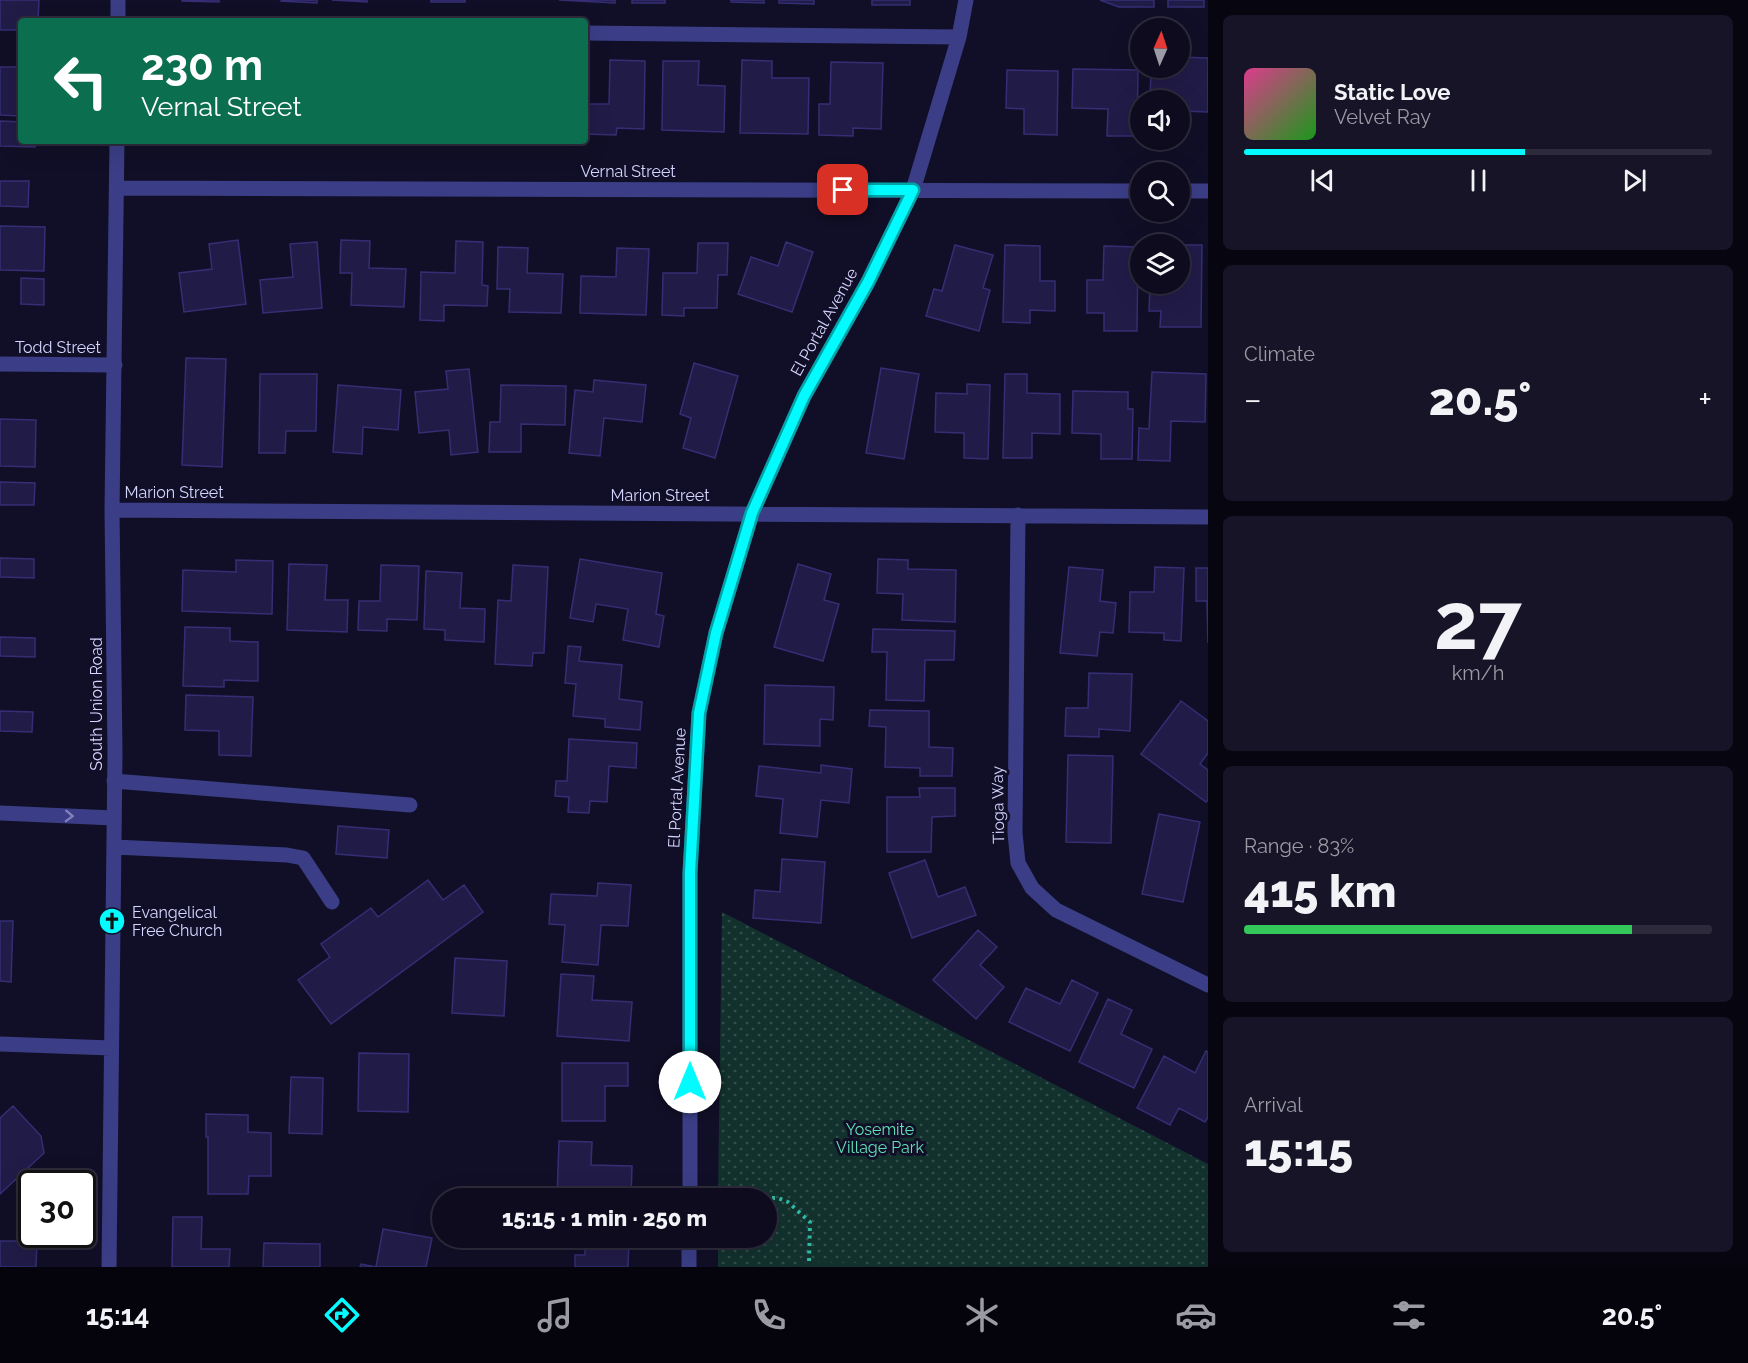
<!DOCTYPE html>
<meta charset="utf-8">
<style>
:root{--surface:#0d0b1d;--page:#161426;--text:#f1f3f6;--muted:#9a9ba4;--line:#2d2b3b;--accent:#02fbfe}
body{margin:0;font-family:Raleway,sans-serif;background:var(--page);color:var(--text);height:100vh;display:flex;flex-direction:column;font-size:22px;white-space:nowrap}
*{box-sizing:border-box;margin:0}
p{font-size:20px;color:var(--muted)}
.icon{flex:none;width:33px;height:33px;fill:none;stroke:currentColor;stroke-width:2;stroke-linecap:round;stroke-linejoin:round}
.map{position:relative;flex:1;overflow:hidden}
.panel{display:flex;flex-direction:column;gap:15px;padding:15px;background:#070610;width:540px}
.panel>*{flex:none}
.guide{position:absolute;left:18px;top:18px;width:570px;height:126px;border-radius:6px;box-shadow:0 6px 24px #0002,0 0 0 2px var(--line);background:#0b6e4f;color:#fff;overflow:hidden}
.needle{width:39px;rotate:3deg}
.fabs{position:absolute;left:1130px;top:18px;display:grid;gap:12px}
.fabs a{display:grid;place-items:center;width:60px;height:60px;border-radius:50%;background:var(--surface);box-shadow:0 6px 24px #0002,0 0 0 2px var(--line);font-size:30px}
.speed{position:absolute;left:18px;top:1170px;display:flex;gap:12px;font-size:30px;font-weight:700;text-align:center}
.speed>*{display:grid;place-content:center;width:78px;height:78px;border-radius:50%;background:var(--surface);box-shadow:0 6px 24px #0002,0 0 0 2px var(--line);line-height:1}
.speed .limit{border:3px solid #111;border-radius:9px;background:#fff;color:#111}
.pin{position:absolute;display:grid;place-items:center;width:51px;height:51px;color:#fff;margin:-26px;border-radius:12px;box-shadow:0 3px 9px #0006}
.me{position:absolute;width:66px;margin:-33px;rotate:0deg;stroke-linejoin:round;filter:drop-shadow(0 0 4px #0008)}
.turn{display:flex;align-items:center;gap:21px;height:126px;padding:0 24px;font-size:27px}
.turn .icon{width:78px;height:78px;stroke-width:2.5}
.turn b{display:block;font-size:42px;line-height:51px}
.big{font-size:45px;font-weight:800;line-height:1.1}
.panel .card{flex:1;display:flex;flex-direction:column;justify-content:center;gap:9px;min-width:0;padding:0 21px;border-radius:9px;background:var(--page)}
.panel .dial{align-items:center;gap:0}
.dial b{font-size:78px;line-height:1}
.song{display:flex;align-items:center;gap:18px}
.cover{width:72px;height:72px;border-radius:9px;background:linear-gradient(135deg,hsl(330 70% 55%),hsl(120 70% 35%))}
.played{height:6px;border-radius:3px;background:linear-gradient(90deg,var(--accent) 60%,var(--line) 60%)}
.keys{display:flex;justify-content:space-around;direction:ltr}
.heat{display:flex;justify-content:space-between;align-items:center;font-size:33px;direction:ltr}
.charge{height:9px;border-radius:4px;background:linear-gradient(90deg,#34c759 83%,var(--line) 0)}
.trip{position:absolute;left:432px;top:1188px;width:345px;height:60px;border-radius:30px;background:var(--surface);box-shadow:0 6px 24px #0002,0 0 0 2px var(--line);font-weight:800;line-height:60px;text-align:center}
.dock{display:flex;height:96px;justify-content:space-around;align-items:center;background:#05040c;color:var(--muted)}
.dock .icon{width:42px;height:42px}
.dock .current{color:var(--accent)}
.dock b{font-size:27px;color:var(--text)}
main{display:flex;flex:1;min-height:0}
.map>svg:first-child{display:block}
.green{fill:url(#green-dots)}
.pitch{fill:#12312d}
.building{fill:#211b48;stroke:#352e74;stroke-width:1.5}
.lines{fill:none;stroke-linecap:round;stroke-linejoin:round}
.path{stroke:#30b8a4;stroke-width:4;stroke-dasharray:3 4.5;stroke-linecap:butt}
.minor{stroke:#3b3e86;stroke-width:15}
.oneway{stroke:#8182bc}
.route-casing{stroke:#01a3a5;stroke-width:15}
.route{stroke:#02fbfe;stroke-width:10}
.labels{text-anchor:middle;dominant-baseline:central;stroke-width:6;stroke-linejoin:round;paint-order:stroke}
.street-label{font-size:16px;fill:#d6d5ff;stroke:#110f27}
.poi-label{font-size:16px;fill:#d6d5ff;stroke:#110f27;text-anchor:start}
.park-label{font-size:16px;fill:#60e0b5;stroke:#110f27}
</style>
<main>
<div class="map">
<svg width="1208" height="1267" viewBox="0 0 1208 1267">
<defs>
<pattern id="green-dots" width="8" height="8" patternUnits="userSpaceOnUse" patternTransform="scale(1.5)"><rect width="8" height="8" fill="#12312d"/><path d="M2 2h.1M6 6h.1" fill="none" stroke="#344e4c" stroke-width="1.8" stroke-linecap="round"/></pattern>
</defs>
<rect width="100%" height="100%" fill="#110f27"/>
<path class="green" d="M722 912 1208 1164V1267H718V1238H766V1198H718Z"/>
<path class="pitch" d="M806 1262 866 1263V1267H806Z"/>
<path class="building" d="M0 0H39L38 21H21V30H0Z
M182 0H219V2L182 1Z
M282 0H317V3L281 1Z
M332 0H367V2Z
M431 0H465V2H431Z
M559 0H615V3Z
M632 0H665V3H632Z
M731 0H764V3L731 2Z
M779 0H814V4L779 3Z
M872 0H910V5H872Z
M1100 0H1154V7H1119Z
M1168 0H1204V7H1168Z
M1179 57 1208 58V112L1181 111V134H1179V100H1150L1151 68H1179Z
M610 60 645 61 644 129 617 128 616 135 585 134V104H609Z
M742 60 772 61V78H809L808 134 740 133Z
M663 61H699L698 85 725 86 724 132 662 130Z
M831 62 883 63 881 129 853 128V136L819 135V104H830Z
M0 67H21V116L0 115Z
M1073 69 1138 70 1137 136H1107L1108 109 1072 108Z
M1007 70 1058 71 1057 135 1024 134V109L1006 108Z
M0 121 21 122V141H35V147L0 146Z
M0 181H29L28 207 0 206Z
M0 226 45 227 44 271 0 270Z
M238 240 246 304 184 312 179 273 212 269 209 244Z
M341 240 370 241 369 268 406 269 404 307 351 305 352 273H340Z
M456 241 483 242 482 285 488 286 487 306 444 305V321L420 320 421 272 455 273Z
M317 242 322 308 263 313 260 280 293 277 290 244Z
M786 242 813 252 792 312 738 294 751 257 778 266Z
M698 243H728L727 275H718L717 308H684V316L662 315 663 273H697Z
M955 245 993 255 983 288 990 290 979 331 926 316 934 289 942 291Z
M1005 245 1040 246V281H1055V311L1030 310V323L1003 322Z
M1179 245H1202L1201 327H1160L1161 311H1149L1150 284H1179Z
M1104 246 1138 247 1137 331H1104V313H1087V280H1103Z
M498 247 528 248 527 273 563 274 561 313 509 312 510 289H497Z
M617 248 649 249 646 315 580 313 581 276 616 277Z
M21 278 44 279V305L21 304Z
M186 358 226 359 222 467 182 465Z
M694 363 738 376 715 458 683 448 691 418 680 414Z
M881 368 919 374 904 459 866 453Z
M469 369 478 452 451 455 449 430 419 433 415 392 448 389 446 371Z
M1152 372 1206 374 1205 422 1171 421 1170 461 1138 460 1139 428 1149 429Z
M260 374H317L316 431H286L285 453H259Z
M1005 374H1027V393L1060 394V434L1032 433V458H1003Z
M594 380 646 385 642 422 604 418 600 456 569 453 575 390 593 392Z
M967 384 990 385 988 459 964 458V433L935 432 936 393 967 394Z
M338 385 401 390 398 430 363 427 362 454 333 452Z
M501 385 566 386 565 425 521 424V452H489L490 422H500Z
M1073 391 1128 392V409H1133L1132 459H1101V434L1072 433Z
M0 419 36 420 35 467 0 466Z
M0 482 35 483 34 505H0Z
M0 558 34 559V578L0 577Z
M580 559 662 573 656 614 664 616 659 647 623 640 628 609 596 604 593 622 570 618Z
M878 559 908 560V569L956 570 955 622 902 620 903 594 877 593Z
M236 560 273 561 272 614 182 611 183 570 236 572Z
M289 564 327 565 325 600H348L347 632 287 630Z
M798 564 831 574 824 600 839 604 823 661 774 647Z
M381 565 419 566 417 620 387 619V631L358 630 359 601H380Z
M513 565 548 567 544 653H533L532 666 495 664 498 600 511 601Z
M1069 567 1103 570 1100 601 1116 603 1113 633 1100 632 1097 656 1060 653Z
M1155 567 1184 568 1181 641 1164 640V633L1129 632 1130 592H1154Z
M1196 568H1208V643L1207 601H1196Z
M426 571 462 573 460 608 485 609 484 642 445 640V630L424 629Z
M185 627 230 628V641L258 642V681L224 680V687L183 686Z
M873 629 955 631 954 660H925L924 701 886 700 887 652H872Z
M0 637 35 638V657L0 656Z
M568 646 581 647 579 661 622 665 619 699 642 702 640 730 605 727V719L573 716 576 684 565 683Z
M1089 673 1132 674 1130 731 1099 729V737L1065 736 1066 708H1088Z
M765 685 834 687 833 720 820 719V746L764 744Z
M186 695 253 697 251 756 219 755V731L185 730Z
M1181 701 1208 721V753L1200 764 1208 770V800L1206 802 1141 754Z
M870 710 929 711V747L953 748 952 776H920V768L885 767 886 727 869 726Z
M0 711 33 712 32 732 0 731Z
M569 739 637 743 636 768 609 766 607 802 590 801 589 813 568 812 569 797 555 796 556 781H567Z
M1068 755 1113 756 1111 843 1066 842Z
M821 765 852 769 849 803 821 800 817 837 780 833 783 799 756 796 759 766 821 773Z
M919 788H955V816L932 817 931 852H887V797H920Z
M1159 814 1200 822 1183 902 1142 894Z
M338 826 389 830 387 858 336 854Z
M782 859 825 862 821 923 753 918 755 890 780 892Z
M925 860 938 897 965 887 976 915 912 938 889 873Z
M428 880 443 900 464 885 483 912 331 1024 298 980 330 957 321 944 371 908 378 917Z
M598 883 631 885 628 926 601 925 598 965 562 962 565 925 549 924 551 894 597 896Z
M0 921H13L11 982 0 981Z
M978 930 997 947 980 965 1004 987 976 1019 933 980Z
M455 958 507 961 504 1016 452 1013Z
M561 974 594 976 592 1000 632 1002 629 1041 557 1036Z
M1072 980 1098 993 1070 1051 1009 1022 1026 988 1060 1004Z
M1108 999 1132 1010 1121 1034 1152 1049 1134 1088 1079 1062Z
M1206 1051 1208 1052V1117L1205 1122 1179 1108 1170 1125 1137 1108 1164 1056 1195 1073Z
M359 1053 409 1054 408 1112 358 1111Z
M562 1063H628V1086H605V1121H562Z
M291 1077 323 1078 322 1134 289 1133Z
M13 1106 41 1136 44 1153 0 1194V1118Z
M206 1114 248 1115V1132L271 1133V1176H249L248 1194H208V1137H206Z
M559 1141 592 1142 591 1165 632 1166 631 1198H557Z
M173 1217H202L201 1249H230L229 1267H172Z
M383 1229 432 1238 426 1267H360L361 1264 376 1267Z
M585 1238H629L628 1267H575V1255H585Z
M0 1241H37L36 1267H0Z
M264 1243 320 1244V1267H263Z"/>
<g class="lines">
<path class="path" d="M727 1198H778L788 1202 810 1222 809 1262"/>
<path class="minor" d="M118 21V0
M585 33 959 37
M117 188 1140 191
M1179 191H1208
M0 364 115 365
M112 510 1208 517
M1018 515 1015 833 1018 863 1032 888 1056 910 1208 985
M114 781 410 805
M0 813 114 818
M114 847 287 855 303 858 332 902
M0 1044 111 1048
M690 1198V873L699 713 716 633 752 513 804 396 868 282 913 190 959 37 966 0
M109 1267 115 754 112 510 117 141
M689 1267V1238"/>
</g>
<defs><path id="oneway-chevron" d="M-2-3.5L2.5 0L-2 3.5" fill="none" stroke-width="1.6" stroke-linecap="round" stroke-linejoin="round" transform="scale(1.5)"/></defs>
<use class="oneway" href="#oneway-chevron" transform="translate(69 816) rotate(2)"/>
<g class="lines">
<defs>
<path id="route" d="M690 1082V873L699 713 716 633 752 513 804 396 868 282 913 190H843"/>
</defs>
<use href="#route" class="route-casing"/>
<use href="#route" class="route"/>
</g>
<defs>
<symbol id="church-disc" viewBox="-11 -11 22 22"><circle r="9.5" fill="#02fbfe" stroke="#110f27"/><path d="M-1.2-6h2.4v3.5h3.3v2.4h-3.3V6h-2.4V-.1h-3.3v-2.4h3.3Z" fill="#111"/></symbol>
</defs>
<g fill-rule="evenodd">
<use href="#church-disc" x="97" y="906" width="30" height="30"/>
</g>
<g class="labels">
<g class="street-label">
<text x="628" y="171">Vernal Street</text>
<text transform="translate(824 322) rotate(-61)">El Portal Avenue</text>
<text x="58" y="347">Todd Street</text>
<text x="174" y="492">Marion Street</text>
<text x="660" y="495">Marion Street</text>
<text transform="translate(96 704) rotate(-90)">South Union Road</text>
<text transform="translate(677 788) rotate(-87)">El Portal Avenue</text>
<text transform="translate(998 805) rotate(-91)">Tioga Way</text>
</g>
<g class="poi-label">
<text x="132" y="912">Evangelical<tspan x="132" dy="18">Free Church</tspan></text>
</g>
<g class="park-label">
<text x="880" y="1129">Yosemite<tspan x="880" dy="18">Village Park</tspan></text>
</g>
</g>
</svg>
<div class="fabs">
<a><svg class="needle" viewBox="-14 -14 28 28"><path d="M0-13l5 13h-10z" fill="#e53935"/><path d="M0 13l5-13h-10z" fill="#9a9ba4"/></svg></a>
<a><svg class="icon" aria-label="sound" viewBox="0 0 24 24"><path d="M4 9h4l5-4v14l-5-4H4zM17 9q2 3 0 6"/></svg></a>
<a><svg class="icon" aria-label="search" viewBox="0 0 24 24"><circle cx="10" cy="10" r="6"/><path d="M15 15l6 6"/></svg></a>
<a><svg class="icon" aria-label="layers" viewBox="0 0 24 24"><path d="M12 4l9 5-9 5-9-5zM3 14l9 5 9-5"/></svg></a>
</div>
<div class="speed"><div class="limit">30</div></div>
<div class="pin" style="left:843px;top:190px;background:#d93025"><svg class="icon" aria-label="arrive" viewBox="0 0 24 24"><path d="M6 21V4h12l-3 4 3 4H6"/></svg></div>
<svg class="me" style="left:690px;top:1082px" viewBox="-20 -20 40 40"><circle r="19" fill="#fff"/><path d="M0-13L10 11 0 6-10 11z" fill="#02fbfe"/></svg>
<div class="trip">15:15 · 1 min · 250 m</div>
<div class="guide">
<div class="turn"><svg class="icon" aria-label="left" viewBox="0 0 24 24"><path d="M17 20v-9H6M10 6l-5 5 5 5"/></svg><div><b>230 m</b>Vernal Street</div></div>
</div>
</div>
<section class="panel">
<div class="card">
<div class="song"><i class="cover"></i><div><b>Static Love</b><p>Velvet Ray</p></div></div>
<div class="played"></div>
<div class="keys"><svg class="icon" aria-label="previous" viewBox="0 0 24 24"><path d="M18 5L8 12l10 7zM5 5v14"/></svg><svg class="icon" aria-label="pause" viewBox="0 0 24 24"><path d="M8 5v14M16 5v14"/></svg><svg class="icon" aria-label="next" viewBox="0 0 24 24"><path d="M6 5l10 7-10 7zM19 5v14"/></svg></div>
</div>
<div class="card"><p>Climate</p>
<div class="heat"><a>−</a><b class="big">20.5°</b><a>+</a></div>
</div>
<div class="card dial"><b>27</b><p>km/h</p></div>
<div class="card"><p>Range · 83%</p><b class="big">415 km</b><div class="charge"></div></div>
<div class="card"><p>Arrival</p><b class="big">15:15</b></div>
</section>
</main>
<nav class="dock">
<b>15:14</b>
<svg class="icon current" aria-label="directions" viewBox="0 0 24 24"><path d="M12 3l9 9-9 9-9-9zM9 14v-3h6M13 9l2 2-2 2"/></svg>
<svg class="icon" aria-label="music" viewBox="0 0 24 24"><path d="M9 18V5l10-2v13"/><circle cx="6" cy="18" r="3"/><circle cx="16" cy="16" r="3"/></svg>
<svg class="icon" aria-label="phone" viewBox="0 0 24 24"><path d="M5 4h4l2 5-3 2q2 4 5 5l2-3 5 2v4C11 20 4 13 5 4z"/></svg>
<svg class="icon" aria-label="climate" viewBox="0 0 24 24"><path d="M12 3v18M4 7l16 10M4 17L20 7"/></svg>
<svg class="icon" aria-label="car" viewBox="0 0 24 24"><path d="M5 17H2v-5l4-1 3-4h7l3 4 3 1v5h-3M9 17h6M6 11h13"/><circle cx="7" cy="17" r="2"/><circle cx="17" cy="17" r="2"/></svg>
<svg class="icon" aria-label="filters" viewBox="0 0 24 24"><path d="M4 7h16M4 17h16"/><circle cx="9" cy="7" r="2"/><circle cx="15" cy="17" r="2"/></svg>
<b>20.5°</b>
</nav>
